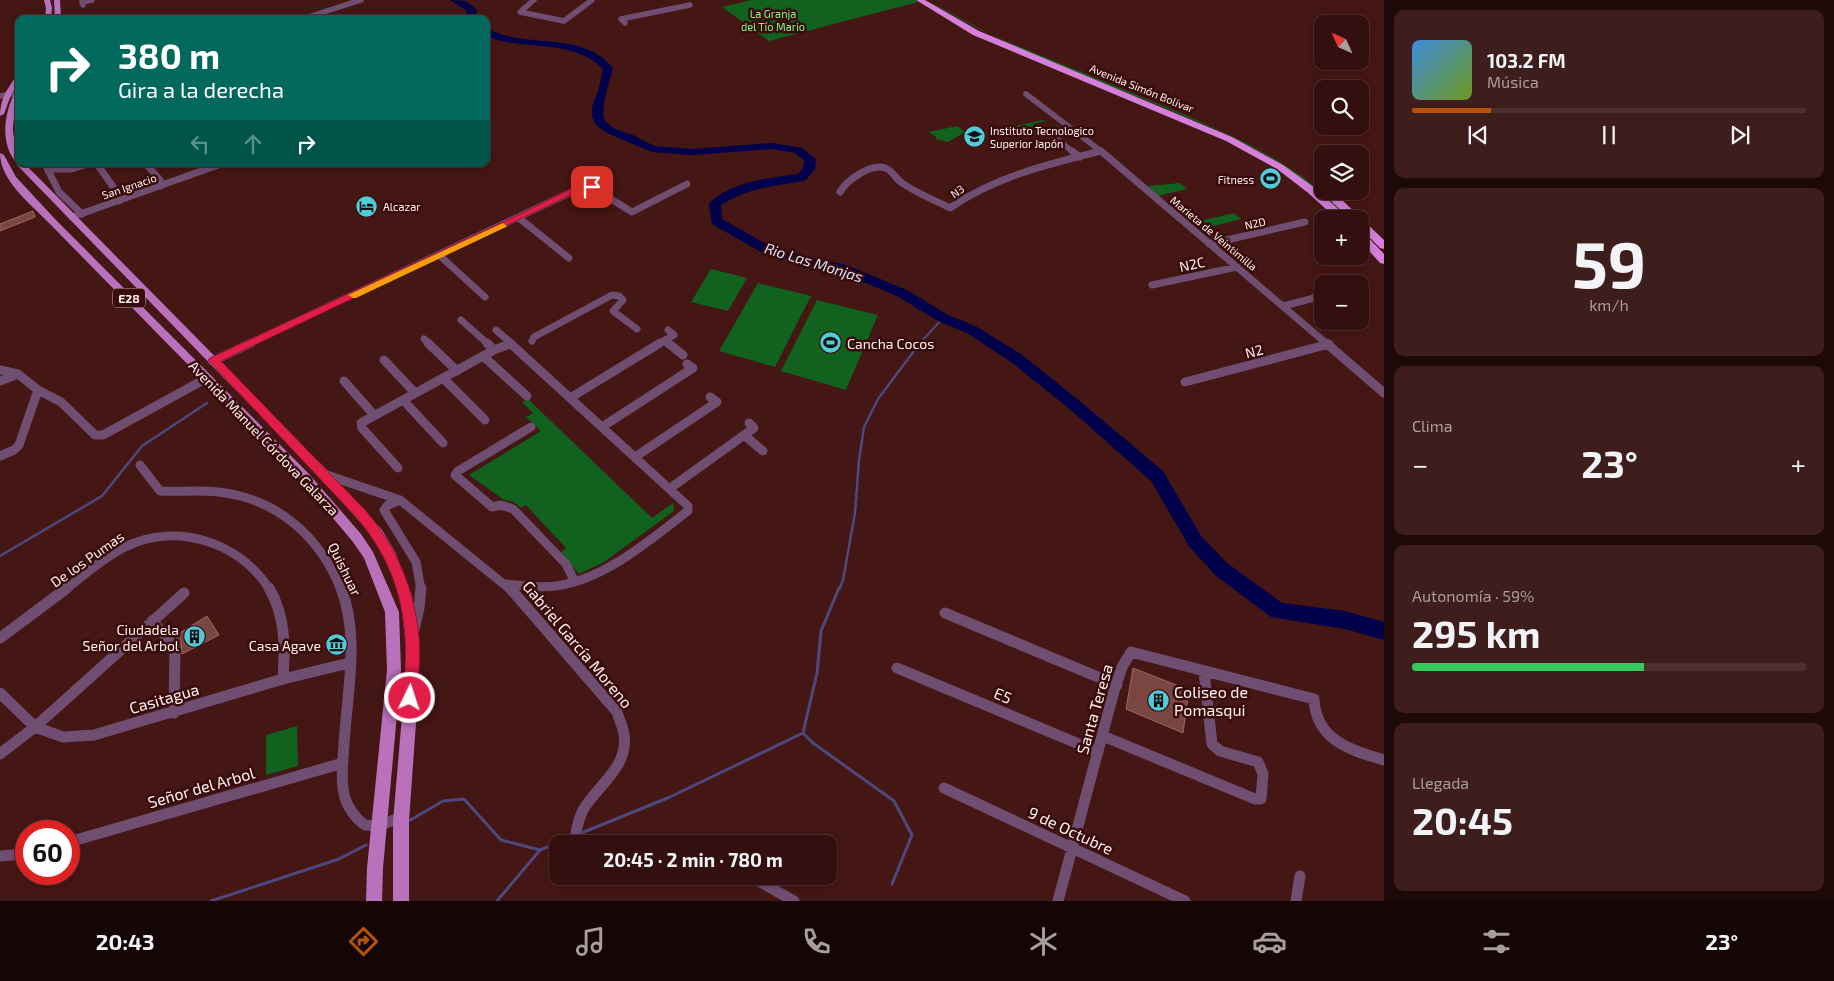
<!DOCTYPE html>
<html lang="es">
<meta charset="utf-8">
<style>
:root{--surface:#33100f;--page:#3e1e1d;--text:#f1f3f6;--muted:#a99d9e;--line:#4e302f;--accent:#b45309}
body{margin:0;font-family:"Exo 2",sans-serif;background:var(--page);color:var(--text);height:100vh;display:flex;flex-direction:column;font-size:19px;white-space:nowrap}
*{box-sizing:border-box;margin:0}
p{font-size:16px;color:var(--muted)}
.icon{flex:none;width:28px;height:28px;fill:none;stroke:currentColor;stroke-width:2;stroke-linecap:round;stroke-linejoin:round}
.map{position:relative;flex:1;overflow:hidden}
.drawer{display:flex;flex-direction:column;gap:10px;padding:10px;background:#1c0908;width:450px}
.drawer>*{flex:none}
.guide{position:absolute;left:15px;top:15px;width:475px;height:152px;border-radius:10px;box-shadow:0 2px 8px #0003,0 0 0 1px var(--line);background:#00695c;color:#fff;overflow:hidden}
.needle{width:32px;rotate:315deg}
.tools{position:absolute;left:1314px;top:15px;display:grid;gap:10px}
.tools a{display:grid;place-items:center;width:55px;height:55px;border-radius:10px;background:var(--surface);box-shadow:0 2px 8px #0003,0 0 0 1px var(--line);font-size:25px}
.speed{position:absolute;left:15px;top:820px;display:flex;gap:10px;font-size:25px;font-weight:700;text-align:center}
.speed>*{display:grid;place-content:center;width:65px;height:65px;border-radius:50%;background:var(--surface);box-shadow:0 2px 8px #0003,0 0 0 1px var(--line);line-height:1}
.speed .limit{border:8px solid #d22;background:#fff;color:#111}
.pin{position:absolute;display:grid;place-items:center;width:42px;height:42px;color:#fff;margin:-21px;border-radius:10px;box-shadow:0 2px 8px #0006}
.me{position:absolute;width:55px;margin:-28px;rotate:4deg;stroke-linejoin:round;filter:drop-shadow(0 0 4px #0008)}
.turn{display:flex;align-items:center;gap:18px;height:105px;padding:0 20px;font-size:22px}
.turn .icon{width:65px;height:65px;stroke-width:2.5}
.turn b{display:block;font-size:35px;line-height:42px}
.lanes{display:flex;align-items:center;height:48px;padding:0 20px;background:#0003;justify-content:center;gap:25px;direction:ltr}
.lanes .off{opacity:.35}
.big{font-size:38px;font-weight:700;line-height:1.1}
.drawer .tile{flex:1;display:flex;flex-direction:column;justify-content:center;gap:8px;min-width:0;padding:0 18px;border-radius:10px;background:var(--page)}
.drawer .dial{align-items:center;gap:0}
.dial b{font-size:65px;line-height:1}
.song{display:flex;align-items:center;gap:15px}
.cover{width:60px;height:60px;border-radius:8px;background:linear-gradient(135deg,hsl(210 70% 55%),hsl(80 70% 35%))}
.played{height:5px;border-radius:2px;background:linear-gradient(90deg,var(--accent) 20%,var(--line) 20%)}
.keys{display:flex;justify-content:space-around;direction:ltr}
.heat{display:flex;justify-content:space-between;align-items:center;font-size:28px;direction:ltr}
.charge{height:8px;border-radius:4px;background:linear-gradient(90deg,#34c759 59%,var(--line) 0)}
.trip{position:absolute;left:549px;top:835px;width:288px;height:50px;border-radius:10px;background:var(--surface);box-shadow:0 2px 8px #0003,0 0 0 1px var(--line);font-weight:700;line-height:50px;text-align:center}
.tab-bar{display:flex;height:80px;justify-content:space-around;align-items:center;background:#140606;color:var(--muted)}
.tab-bar .icon{width:35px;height:35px}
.tab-bar .current{color:var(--accent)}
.tab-bar b{font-size:22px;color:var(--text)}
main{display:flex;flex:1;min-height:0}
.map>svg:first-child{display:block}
.green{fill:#11611f}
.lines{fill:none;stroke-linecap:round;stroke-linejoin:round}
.stream-far2{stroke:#4d497c;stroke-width:2}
.stream-far1{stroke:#4d497c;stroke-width:2.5}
.stream{stroke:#4d497c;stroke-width:3}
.river{fill:#01014b;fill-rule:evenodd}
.building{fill:#7a4642;stroke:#9e6762}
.minor-far3{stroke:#704e72;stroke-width:5.5}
.minor-far2{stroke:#704e72;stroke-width:7}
.minor-far1{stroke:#704e72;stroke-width:9}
.minor{stroke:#704e72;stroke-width:11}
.major{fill:#b971bc;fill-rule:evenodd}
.highway{fill:#d57eda;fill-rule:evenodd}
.route{fill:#e11d48;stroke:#92132f}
.slow{fill:#f59e0b}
.labels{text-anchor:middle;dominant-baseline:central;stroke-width:5;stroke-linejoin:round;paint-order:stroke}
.far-park-label{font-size:11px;fill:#80fb89;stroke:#390b0b}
.far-street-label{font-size:11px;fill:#fef1f0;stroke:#390b0b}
.far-poi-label{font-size:11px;fill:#fef1f0;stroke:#390b0b;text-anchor:start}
.shield{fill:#390b0b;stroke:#c3acab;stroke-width:1}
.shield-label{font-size:12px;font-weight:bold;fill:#fef1f0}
.street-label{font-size:14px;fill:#fef1f0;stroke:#390b0b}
.poi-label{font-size:14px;fill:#fef1f0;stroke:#390b0b;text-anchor:end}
.water-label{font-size:15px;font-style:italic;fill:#d8e5fe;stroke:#390b0b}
.near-street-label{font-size:16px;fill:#fef1f0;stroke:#390b0b}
.near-poi-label{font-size:16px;fill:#fef1f0;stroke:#390b0b;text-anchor:start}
</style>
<main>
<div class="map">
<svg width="1384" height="901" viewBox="0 0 1384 901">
<rect width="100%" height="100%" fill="#441614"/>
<path class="green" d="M751 0H915L918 2 769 41 722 7Z
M927 0 991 35 1190 117 1246 143 1272 157 1303 177 1352 219H1349C1326 199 1303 178 1278 162 1242 140 1203 124 1165 108 1084 75 1001 46 927 0Z
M1042 120 1046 121 1033 124 1038 129 1059 126 1067 132 1038 137 1035 135 1023 137 1012 127Z
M957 126 965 132 948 142 935 139 937 138 929 132Z
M1180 183 1187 189 1158 196 1148 186Z
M1234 213 1241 219 1202 229 1191 223Z
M711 269 747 278 728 311 691 302Z
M758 283 811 296 775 367 719 351Z
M817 300 878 315 846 390 781 371Z
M528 399 652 518 673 503 674 511 604 562 579 574 561 552 566 548 526 505 521 508 514 502 504 500 469 475 541 431 526 417 533 413 522 402Z
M297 726 298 766 266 775V735Z"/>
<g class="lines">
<path class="stream-far2" d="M919 344 943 318"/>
<path class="stream-far1" d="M0 556 102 496 142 446 207 403
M839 590 843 580 855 513 859 460 864 427 878 399 920 343"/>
<path class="stream" d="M839 588 821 631 817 673 803 733 813 743 894 801 912 835 892 884
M407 822 443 801 464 799 501 840 540 850 572 837
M579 834 670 797 803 733
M211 901 339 859 366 845
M497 901 540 850"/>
<path class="river" d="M450 0 466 1 477 10 475 19H465L467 11Z
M486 29C496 32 505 36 516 38 549 43 590 39 613 68 610 82 599 110 605 121L615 129 633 135 654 146 692 149 772 143 802 148 816 159 815 169 806 180C771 188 754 185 721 205L722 219 775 249 846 265 907 290 948 315 977 327 1021 354 1082 403 1163 471 1201 536 1227 563 1282 603 1345 611 1384 622V640L1345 629 1271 617 1215 575 1189 546 1151 481 1072 411 1011 362 967 333 938 321 897 296 837 271 766 255 712 224 709 204C727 183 772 177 798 174L803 168 804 160 795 153 772 149 692 155 652 152 607 133 596 125 592 117V107L599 88 603 69C576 41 532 49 497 40L486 36Z"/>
</g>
<path class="building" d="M33 211 35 217 0 231V224Z
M207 616 219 635 182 654 181 643 175 636Z
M1133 668 1189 690 1183 733 1126 709Z"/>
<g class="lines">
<path class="minor-far3" d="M534 0 520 12 564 21 592 0
M83 5 82 2 92 0
M302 19 361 0
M625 23 621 19 690 5
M1026 94 1102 152
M0 96 19 93
M1053 136 1073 152
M1098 152 1101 151"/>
<path class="minor-far2" d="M1072 151 1080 157
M1101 151 1327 344
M45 164 59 192 82 214
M97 164 119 195V201
M146 164 160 180 161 186
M48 171 53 169H72L87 164
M840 192C847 180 871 163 885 168 892 170 896 179 902 183 916 193 935 200 950 208 995 177 1048 164 1101 151
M72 217 221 164
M519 218 569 258
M1209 244 1305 222
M439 255 485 297
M1152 285 1237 267
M1360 287 1366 286
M1283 306 1322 296
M461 320 488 344
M496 330 512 344
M424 339 430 344
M532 341 534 337 612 295 619 296 623 300 613 311 637 329
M665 341 669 344
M248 344 582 187 595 189 632 212 687 184
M658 344 674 335 668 330"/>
<path class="minor-far1" d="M428 343 457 371
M487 343 494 350
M668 343 683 355
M1326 343 1384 393
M483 356 527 396
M384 360 415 393
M213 361 251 343
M0 370 18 374 38 390 61 402 95 435H103L207 378
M443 378 485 420
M0 381 18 374
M344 381 374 415
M1185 382 1329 344
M570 398 660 343
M403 400 443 443
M531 427 458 471 455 475 492 507 501 505 513 509 566 564 575 582
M602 427 693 368 687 364
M744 435 763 451
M0 456 14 450 19 445 38 390
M635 457 717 402 710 397
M140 465 160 491C179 492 199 490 218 492 276 498 320 536 341 590
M398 468 362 428 361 423 494 350 510 344
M324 474 400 500 511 590
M669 489 754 428 749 423
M400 500 388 505 384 510 416 562 421 590
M506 584C522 586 539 588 556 586 606 579 648 541 688 511V506L510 343
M65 590C84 575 103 558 125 547 176 522 239 541 270 590"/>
<path class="minor" d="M269 588C286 617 285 647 283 679
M341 588C360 637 347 693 344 744 343 761 340 781 345 798 348 808 356 819 365 825L379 826 401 817
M510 588 617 712C619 719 623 727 624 734 629 768 597 785 583 810 577 822 576 832 575 844
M945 613 1117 685
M152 621 175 647 174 713
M413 634 419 608 421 588
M0 638 67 588
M897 668 1098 752
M0 693 35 727 63 737 94 735 283 679 349 663
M1103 736 1255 799H1261L1263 774 1258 762 1220 751 1212 744 1204 672
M0 754 35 727 184 593
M944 788 1185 901
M69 842 343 763
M0 856 26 854
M750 876 794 901
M1058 901 1114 691 1122 667 1131 652 1314 699C1316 740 1350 750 1384 760
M1296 901 1300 876"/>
<path class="major" d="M44 0H50L52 8 51 19H45L46 8Z
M54 0H60L61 19H55Z
M19 74V82L11 95 4 114 0 116C0 99 7 89 17 75Z
M16 90H19C19 103 13 115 13 129 13 141 19 152 19 164H25L328 471 382 530 395 552 412 596 419 638V681L409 821V901H393V821L405 681V638L400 596 385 558 374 538 320 477 18 166C17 162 12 158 10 153 1 133 6 109 16 90Z
M0 153 4 155 16 177 55 219 309 474 361 534 373 552 399 612 401 670 383 868 382 901H366L367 868 387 670 385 612 364 558 353 542 301 480 49 223C31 204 0 181 0 153Z"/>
<path class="highway" d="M916 0H925L979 31 1232 137 1283 165 1315 188 1349 219H1337L1307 192 1277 169 1226 141 973 35Z
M1337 198 1341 199 1384 240V249L1380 248 1360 228V219H1351L1333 203 1332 201Z
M1360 232 1364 233 1384 254V264L1380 263 1360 241Z"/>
</g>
<path class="route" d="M579 185H592L596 187 592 190 583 189 221 361 366 511C397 548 414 588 419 637 421 657 418 678 417 698L415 703 410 705 405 703 403 698C404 678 407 657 405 637 402 591 387 554 357 518L208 360 210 358 516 216Z"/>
<path class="slow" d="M503 223 507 226 506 227 356 298H353L348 295Z"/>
<defs>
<symbol id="university-disc" viewBox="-11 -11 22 22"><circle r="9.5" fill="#52cbd8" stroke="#390b0b"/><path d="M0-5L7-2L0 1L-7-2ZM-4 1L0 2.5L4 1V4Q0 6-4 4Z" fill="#111"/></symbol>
<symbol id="stadium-disc" viewBox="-11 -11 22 22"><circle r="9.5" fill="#52cbd8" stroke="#390b0b"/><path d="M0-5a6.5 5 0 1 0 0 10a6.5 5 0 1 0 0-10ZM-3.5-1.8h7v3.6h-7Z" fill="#111"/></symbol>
<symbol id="hotel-disc" viewBox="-11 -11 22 22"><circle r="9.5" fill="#52cbd8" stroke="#390b0b"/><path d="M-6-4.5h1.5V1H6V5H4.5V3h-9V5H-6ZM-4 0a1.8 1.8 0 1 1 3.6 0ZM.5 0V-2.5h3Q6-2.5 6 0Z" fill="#111"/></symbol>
<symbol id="building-disc" viewBox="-11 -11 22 22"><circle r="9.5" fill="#52cbd8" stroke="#390b0b"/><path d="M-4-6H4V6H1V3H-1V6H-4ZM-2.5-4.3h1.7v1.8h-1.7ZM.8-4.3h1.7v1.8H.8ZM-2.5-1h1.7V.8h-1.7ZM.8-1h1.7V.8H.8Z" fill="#111"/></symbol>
<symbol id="museum-disc" viewBox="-11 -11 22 22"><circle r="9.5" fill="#52cbd8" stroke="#390b0b"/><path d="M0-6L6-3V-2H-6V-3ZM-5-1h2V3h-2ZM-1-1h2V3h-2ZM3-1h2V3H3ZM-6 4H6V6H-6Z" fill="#111"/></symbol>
</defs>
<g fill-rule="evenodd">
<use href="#university-disc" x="962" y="124" width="25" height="25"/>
<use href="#stadium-disc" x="1258" y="166" width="25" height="25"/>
<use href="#hotel-disc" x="354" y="194" width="25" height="25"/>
<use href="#stadium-disc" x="818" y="330" width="25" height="25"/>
<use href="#building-disc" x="182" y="624" width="25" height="25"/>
<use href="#museum-disc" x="324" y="632" width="25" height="25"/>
<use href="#building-disc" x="1146" y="688" width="25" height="25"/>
</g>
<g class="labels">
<g class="far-park-label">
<text x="773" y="13">La Granja<tspan x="773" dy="13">del Tío Mario</tspan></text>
</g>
<g class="far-street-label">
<text transform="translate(1142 88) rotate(22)">Avenida Simón Bolívar</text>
<text transform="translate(129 186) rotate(-19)">San Ignacio</text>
<text transform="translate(957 191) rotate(-35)">N3</text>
<text transform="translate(1255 223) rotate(-13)">N2D</text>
<text transform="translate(1214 233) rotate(40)">Marieta de Veintimilla</text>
</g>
<g class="far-poi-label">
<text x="990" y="130">Instituto Tecnologico<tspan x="990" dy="13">Superior Japón</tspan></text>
<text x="1254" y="179" text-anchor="end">Fitness</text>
<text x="383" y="206">Alcazar</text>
</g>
<rect class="shield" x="113" y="288.5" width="32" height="19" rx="4"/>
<g class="shield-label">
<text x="129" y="298">E28</text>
</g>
<g class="street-label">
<text transform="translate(1192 264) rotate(-12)">N2C</text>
<text transform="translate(1254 351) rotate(-15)">N2</text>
<text transform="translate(264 438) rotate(46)">Avenida Manuel Córdova Galarza</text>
<text transform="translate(87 559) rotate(-35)">De los Pumas</text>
<text transform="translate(345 569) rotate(64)">Quishuar</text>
</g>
<g class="poi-label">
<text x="847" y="343" text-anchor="start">Cancha Cocos</text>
<text x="179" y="629">Ciudadela<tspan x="179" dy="16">Señor del Arbol</tspan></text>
<text x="321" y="645">Casa Agave</text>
</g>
<g class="water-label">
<text transform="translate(814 262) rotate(17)">Rio Las Monjas</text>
</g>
<g class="near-street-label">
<text transform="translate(578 644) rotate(50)">Gabriel García Moreno</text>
<text transform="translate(1003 695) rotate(23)">E5</text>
<text transform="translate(164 698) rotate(-16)">Casitagua</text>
<text transform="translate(1094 709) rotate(-74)">Santa Teresa</text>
<text transform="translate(201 787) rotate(-16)">Señor del Arbol</text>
<text transform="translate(1071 830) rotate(25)">9 de Octubre</text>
</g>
<g class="near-poi-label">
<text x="1174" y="691">Coliseo de<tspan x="1174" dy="18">Pomasqui</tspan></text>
</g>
</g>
</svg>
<div class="tools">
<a><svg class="needle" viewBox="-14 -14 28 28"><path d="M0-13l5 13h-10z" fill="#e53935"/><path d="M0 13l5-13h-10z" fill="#a99d9e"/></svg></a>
<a><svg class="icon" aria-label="search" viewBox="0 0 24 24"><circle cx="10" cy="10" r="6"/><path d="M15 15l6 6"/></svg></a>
<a><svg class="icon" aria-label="layers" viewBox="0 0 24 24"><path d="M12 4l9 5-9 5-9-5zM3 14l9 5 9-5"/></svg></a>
<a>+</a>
<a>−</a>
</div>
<div class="speed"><div class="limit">60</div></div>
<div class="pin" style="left:592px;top:187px;background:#d93025"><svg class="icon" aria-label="arrive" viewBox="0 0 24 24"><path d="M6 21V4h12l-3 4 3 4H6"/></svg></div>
<svg class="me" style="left:410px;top:698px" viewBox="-20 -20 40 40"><circle r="17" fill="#e11d48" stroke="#fff" stroke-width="3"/><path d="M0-11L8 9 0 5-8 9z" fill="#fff"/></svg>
<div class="trip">20:45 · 2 min · 780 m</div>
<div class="guide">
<div class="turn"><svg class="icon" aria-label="right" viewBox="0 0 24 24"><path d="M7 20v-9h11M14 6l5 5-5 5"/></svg><div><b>380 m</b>Gira a la derecha</div></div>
<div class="lanes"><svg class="icon off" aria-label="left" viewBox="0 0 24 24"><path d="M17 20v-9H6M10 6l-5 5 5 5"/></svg><svg class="icon off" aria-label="ahead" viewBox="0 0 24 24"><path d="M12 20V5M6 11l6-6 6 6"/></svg><svg class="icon" aria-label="right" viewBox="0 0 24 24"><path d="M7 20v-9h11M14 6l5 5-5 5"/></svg></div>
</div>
</div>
<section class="drawer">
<div class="tile">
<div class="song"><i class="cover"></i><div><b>103.2 FM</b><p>Música</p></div></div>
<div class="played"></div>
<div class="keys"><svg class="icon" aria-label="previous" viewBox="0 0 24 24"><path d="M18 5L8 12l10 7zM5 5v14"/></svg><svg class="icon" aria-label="pause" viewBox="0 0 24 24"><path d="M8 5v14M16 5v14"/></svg><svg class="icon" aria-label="next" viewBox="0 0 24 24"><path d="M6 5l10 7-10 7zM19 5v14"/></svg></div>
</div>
<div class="tile dial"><b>59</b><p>km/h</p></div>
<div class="tile"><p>Clima</p>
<div class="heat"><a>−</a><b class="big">23°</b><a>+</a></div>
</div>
<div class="tile"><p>Autonomía · 59%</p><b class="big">295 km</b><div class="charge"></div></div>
<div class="tile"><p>Llegada</p><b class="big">20:45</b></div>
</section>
</main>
<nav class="tab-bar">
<b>20:43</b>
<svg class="icon current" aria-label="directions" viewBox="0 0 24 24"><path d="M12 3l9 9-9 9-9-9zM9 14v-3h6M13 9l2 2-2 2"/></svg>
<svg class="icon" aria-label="music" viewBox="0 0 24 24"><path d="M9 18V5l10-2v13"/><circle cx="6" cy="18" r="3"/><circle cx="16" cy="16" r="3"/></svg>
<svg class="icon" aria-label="phone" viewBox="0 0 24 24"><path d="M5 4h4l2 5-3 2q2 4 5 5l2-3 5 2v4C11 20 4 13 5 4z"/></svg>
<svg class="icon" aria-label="climate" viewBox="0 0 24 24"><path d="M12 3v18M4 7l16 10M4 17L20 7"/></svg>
<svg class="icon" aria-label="car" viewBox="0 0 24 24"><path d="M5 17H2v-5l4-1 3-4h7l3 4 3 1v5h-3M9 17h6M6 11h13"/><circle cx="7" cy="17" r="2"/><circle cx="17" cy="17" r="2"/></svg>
<svg class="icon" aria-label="filters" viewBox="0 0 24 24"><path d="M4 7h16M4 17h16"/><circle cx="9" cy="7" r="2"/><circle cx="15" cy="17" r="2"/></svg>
<b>23°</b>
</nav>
